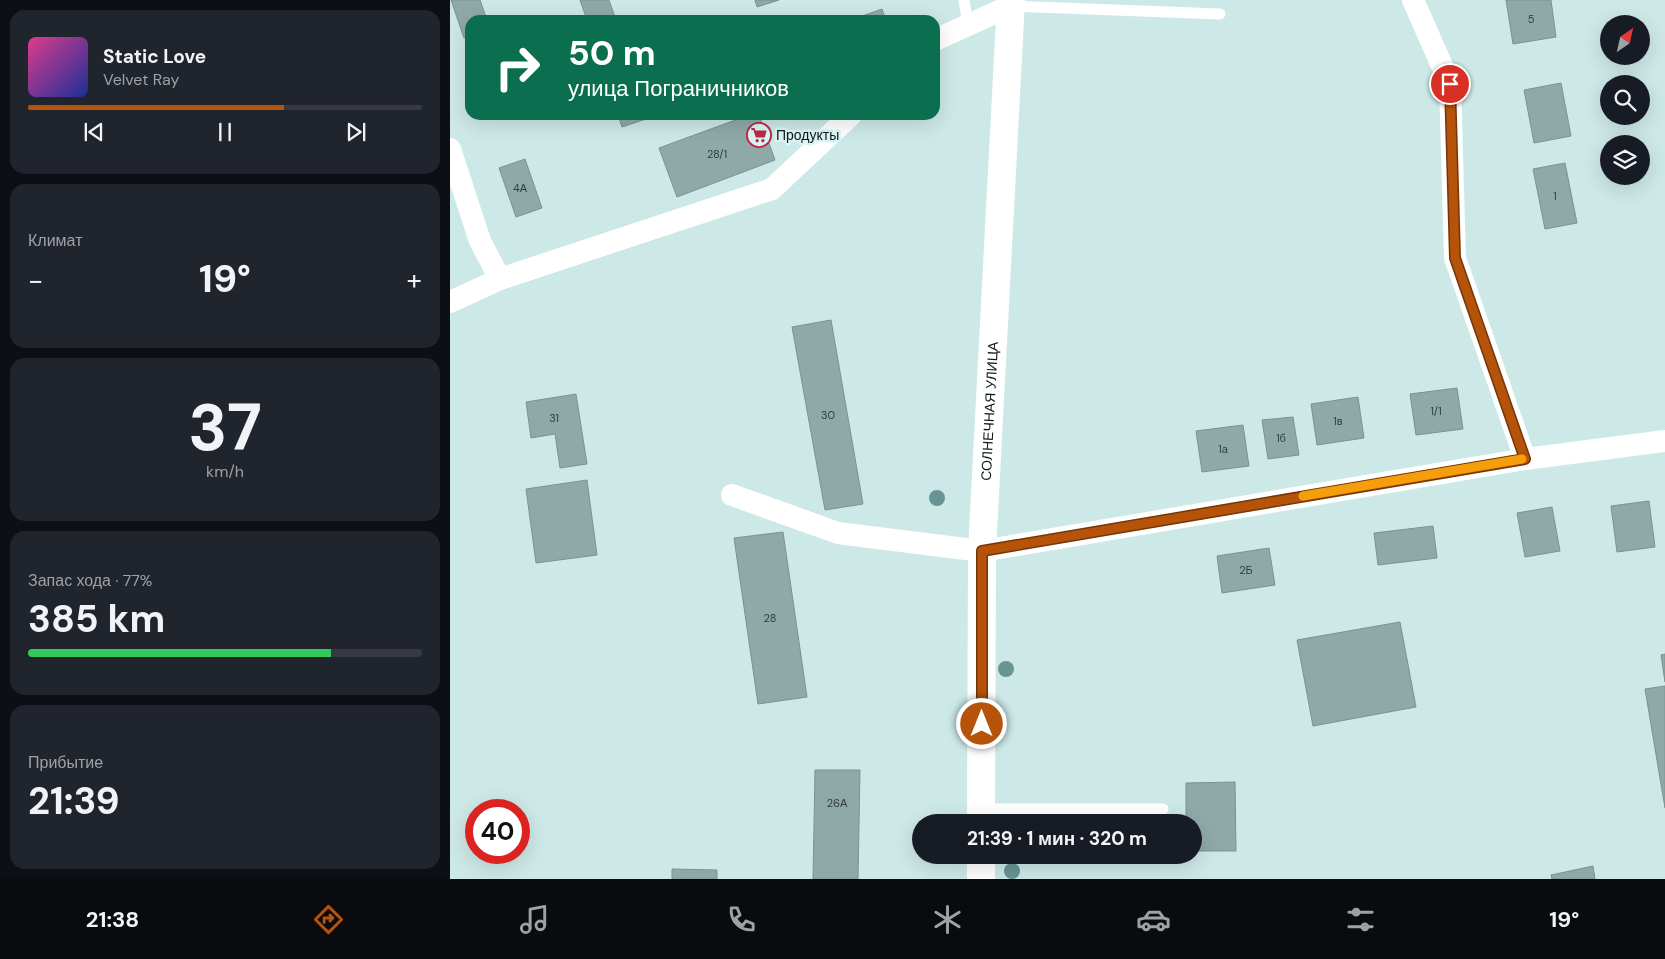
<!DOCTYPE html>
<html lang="ru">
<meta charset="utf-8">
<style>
:root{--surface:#171b24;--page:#20242c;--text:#f1f3f6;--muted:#9ea1a6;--line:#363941;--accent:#b45309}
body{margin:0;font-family:"DM Sans",sans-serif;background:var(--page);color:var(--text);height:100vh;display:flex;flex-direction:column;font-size:19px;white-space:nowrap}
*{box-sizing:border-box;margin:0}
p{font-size:16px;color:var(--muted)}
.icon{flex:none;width:28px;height:28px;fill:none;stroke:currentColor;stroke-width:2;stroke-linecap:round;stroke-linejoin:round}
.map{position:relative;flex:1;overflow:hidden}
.sheet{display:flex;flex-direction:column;gap:10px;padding:10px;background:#0d0f14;width:450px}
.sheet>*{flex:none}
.banner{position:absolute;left:15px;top:15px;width:475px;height:105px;border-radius:15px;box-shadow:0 5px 20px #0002;background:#0b6e4f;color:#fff;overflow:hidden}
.needle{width:32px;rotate:34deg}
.tools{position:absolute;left:1150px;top:15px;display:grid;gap:10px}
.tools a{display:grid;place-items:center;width:50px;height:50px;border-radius:50%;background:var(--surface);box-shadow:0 5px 20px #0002;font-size:25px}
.speed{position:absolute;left:15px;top:799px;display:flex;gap:10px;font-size:25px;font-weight:700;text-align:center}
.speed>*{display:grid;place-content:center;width:65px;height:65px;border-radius:50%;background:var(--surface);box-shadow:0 5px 20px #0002;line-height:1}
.speed .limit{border:8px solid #d22;background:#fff;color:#111}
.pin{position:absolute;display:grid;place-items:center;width:42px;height:42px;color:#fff;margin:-21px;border:2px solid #fff;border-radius:50%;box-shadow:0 1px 5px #0007}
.me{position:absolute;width:55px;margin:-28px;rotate:0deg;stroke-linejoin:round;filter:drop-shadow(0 0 4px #0008)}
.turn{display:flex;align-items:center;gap:18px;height:105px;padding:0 20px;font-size:22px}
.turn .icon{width:65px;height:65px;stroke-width:2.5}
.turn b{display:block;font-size:35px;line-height:42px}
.big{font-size:38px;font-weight:700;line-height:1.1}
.sheet .tile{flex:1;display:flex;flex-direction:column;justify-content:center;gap:8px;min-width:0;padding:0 18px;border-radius:15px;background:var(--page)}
.sheet .dial{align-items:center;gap:0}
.dial b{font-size:65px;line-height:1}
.song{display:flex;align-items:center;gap:15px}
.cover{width:60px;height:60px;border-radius:8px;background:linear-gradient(135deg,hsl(330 70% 55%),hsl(230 70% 35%))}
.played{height:5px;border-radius:2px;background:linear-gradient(90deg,var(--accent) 65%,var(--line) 65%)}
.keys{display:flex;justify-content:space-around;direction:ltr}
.heat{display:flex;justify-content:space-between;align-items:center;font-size:28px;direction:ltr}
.charge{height:8px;border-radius:4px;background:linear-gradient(90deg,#34c759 77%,var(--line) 0)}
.trip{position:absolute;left:462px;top:814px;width:290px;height:50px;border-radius:25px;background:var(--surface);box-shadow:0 5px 20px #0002;font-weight:700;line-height:50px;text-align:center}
.tabs{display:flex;height:80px;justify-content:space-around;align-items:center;background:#090b0e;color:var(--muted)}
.tabs .icon{width:35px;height:35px}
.tabs .selected{color:var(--accent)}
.tabs b{font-size:22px;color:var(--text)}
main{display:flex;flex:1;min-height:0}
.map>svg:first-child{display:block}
.building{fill:#8fa9a9;stroke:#799393}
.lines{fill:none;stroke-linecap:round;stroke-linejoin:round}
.lane{stroke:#fff;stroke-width:11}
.street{stroke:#fff;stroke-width:22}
.secondary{stroke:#fff;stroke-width:28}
.tree{fill:#689493}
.route-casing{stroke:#753606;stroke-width:12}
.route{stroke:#b45309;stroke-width:9}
.slow{stroke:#f59e0b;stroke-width:9}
.labels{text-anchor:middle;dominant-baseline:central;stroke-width:5;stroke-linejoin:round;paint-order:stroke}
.number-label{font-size:11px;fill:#2f3d3d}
.poi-label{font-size:14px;fill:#0f1919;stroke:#d9f5f5;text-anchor:start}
.street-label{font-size:14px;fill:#0f1919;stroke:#d9f5f5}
</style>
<main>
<section class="sheet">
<div class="tile">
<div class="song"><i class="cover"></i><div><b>Static Love</b><p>Velvet Ray</p></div></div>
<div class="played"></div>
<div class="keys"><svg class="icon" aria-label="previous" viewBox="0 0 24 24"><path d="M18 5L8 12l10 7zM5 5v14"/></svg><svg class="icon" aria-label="pause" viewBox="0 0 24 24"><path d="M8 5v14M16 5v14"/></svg><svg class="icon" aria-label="next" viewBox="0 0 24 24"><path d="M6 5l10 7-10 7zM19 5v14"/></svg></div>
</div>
<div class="tile"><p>Климат</p>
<div class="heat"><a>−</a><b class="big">19°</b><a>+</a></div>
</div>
<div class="tile dial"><b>37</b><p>km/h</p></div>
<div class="tile"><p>Запас хода · 77%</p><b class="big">385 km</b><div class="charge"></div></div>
<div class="tile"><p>Прибытие</p><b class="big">21:39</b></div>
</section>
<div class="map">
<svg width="1215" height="879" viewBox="0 0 1215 879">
<rect width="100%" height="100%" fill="#cce8e7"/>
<path class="building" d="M1 0H30L37 20H20V36L14 38Z
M130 0H159L166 20H137Z
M305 0H329L307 7Z
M1056 0H1101L1106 37 1063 44Z
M432 9 436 20H401Z
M1111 83 1121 136 1084 143 1074 90Z
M168 115H208L172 127Z
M299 115H309L325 160 227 197 209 148Z
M75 159 92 208 66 217 49 168Z
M1115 163 1127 223 1095 229 1083 169Z
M381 320 413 504 375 510 342 327Z
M1007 388 1013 429 966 435 960 394Z
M126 394 137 464 110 468 105 434 81 438 76 402Z
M908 397 914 438 867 445 861 404Z
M843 417 849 455 818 459 812 420Z
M793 425 799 466 752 472 746 431Z
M137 480 147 555 86 563 76 489Z
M1199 501 1205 547 1167 552 1161 506Z
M1102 507 1110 551 1075 557 1067 513Z
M983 526 987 558 928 565 924 533Z
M333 532 357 697 308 704 284 538Z
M819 548 825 585 772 593 767 556Z
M950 622 966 707 863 726 847 640Z
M1215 654V682L1211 655Z
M1215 686V808L1195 689Z
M365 770H410L408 879H363Z
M785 782 786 851H744V822H736V783Z
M1143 866 1145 879H1102L1101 875Z
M222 869 267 870V879H222Z"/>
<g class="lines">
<path class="lane" d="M514 0 518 25
M560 6 770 14
M531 809H713"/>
<path class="street" d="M963 0 1000 84 1005 258 1075 459
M485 40 560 6
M0 149 30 241 50 279
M0 302 50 279 322 189 401 115
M282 495 388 533 532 551 1075 459 1215 441"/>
<g class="secondary">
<path id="s1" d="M531 822 532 551 561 0"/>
<path d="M531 855V879"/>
</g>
</g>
<g class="tree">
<circle cx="487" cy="498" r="8"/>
<circle cx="556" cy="669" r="8"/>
<circle cx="562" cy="871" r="8"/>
</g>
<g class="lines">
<defs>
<path id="route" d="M532 724V551L1075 459 1005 258 1000 84"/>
</defs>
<use href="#route" class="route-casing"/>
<use href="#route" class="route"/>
<path class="slow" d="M853 496 1072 459"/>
</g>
<defs>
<symbol id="supermarket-ring" viewBox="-11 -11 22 22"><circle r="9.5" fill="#d9f5f5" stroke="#bb2945" stroke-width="1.5"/><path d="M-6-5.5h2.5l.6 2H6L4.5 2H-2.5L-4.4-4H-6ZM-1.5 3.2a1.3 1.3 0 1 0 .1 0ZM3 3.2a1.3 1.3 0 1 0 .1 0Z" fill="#bb2945"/></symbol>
</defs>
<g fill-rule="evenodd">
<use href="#supermarket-ring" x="295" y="121" width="28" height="28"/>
</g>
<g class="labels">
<g class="number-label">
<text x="1081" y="19">5</text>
<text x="267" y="154">28/1</text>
<text x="70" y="188">4А</text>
<text x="1105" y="196">1</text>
<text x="986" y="411">1/1</text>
<text x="378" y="415">30</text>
<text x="104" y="418">31</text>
<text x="888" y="421">1в</text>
<text x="831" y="438">1б</text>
<text x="773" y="449">1а</text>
<text x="796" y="570">2Б</text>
<text x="320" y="618">28</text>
<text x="387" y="803">26А</text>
</g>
<g class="poi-label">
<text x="326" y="135">Продукты</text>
</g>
<g class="street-label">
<text stroke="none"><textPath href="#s1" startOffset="411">СОЛНЕЧНАЯ УЛИЦА</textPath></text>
</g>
</g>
</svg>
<div class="tools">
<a><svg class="needle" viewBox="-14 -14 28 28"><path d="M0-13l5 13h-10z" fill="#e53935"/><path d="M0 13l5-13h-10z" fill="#9ea1a6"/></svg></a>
<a><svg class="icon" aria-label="search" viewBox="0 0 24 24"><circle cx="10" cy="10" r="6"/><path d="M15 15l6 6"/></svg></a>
<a><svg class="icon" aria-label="layers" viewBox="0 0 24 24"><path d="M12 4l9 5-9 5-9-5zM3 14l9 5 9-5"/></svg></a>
</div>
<div class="speed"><div class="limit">40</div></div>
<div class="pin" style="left:1000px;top:84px;background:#d93025"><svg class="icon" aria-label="arrive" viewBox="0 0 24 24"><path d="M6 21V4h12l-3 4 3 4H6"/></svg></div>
<svg class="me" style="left:532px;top:724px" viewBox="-20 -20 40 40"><circle r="17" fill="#b45309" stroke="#fff" stroke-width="3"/><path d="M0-11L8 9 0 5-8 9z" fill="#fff"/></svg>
<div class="trip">21:39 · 1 мин · 320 m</div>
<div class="banner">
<div class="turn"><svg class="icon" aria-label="right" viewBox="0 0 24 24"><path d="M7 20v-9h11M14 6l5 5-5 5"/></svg><div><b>50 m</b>улица Пограничников</div></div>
</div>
</div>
</main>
<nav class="tabs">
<b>21:38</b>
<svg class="icon selected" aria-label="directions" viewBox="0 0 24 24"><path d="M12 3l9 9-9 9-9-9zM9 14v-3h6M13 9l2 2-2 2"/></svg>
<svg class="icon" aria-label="music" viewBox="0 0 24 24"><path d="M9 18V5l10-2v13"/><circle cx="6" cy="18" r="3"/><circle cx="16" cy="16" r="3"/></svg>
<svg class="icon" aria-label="phone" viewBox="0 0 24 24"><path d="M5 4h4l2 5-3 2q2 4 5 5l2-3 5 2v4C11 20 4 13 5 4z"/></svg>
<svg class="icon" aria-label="climate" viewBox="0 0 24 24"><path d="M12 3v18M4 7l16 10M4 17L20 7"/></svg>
<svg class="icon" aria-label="car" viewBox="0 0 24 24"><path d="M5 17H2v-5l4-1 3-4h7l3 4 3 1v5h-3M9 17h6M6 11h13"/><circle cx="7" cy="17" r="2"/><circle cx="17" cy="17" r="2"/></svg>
<svg class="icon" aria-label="filters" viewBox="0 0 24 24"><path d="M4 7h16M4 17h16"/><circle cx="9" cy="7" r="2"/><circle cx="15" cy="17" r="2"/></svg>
<b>19°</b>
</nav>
